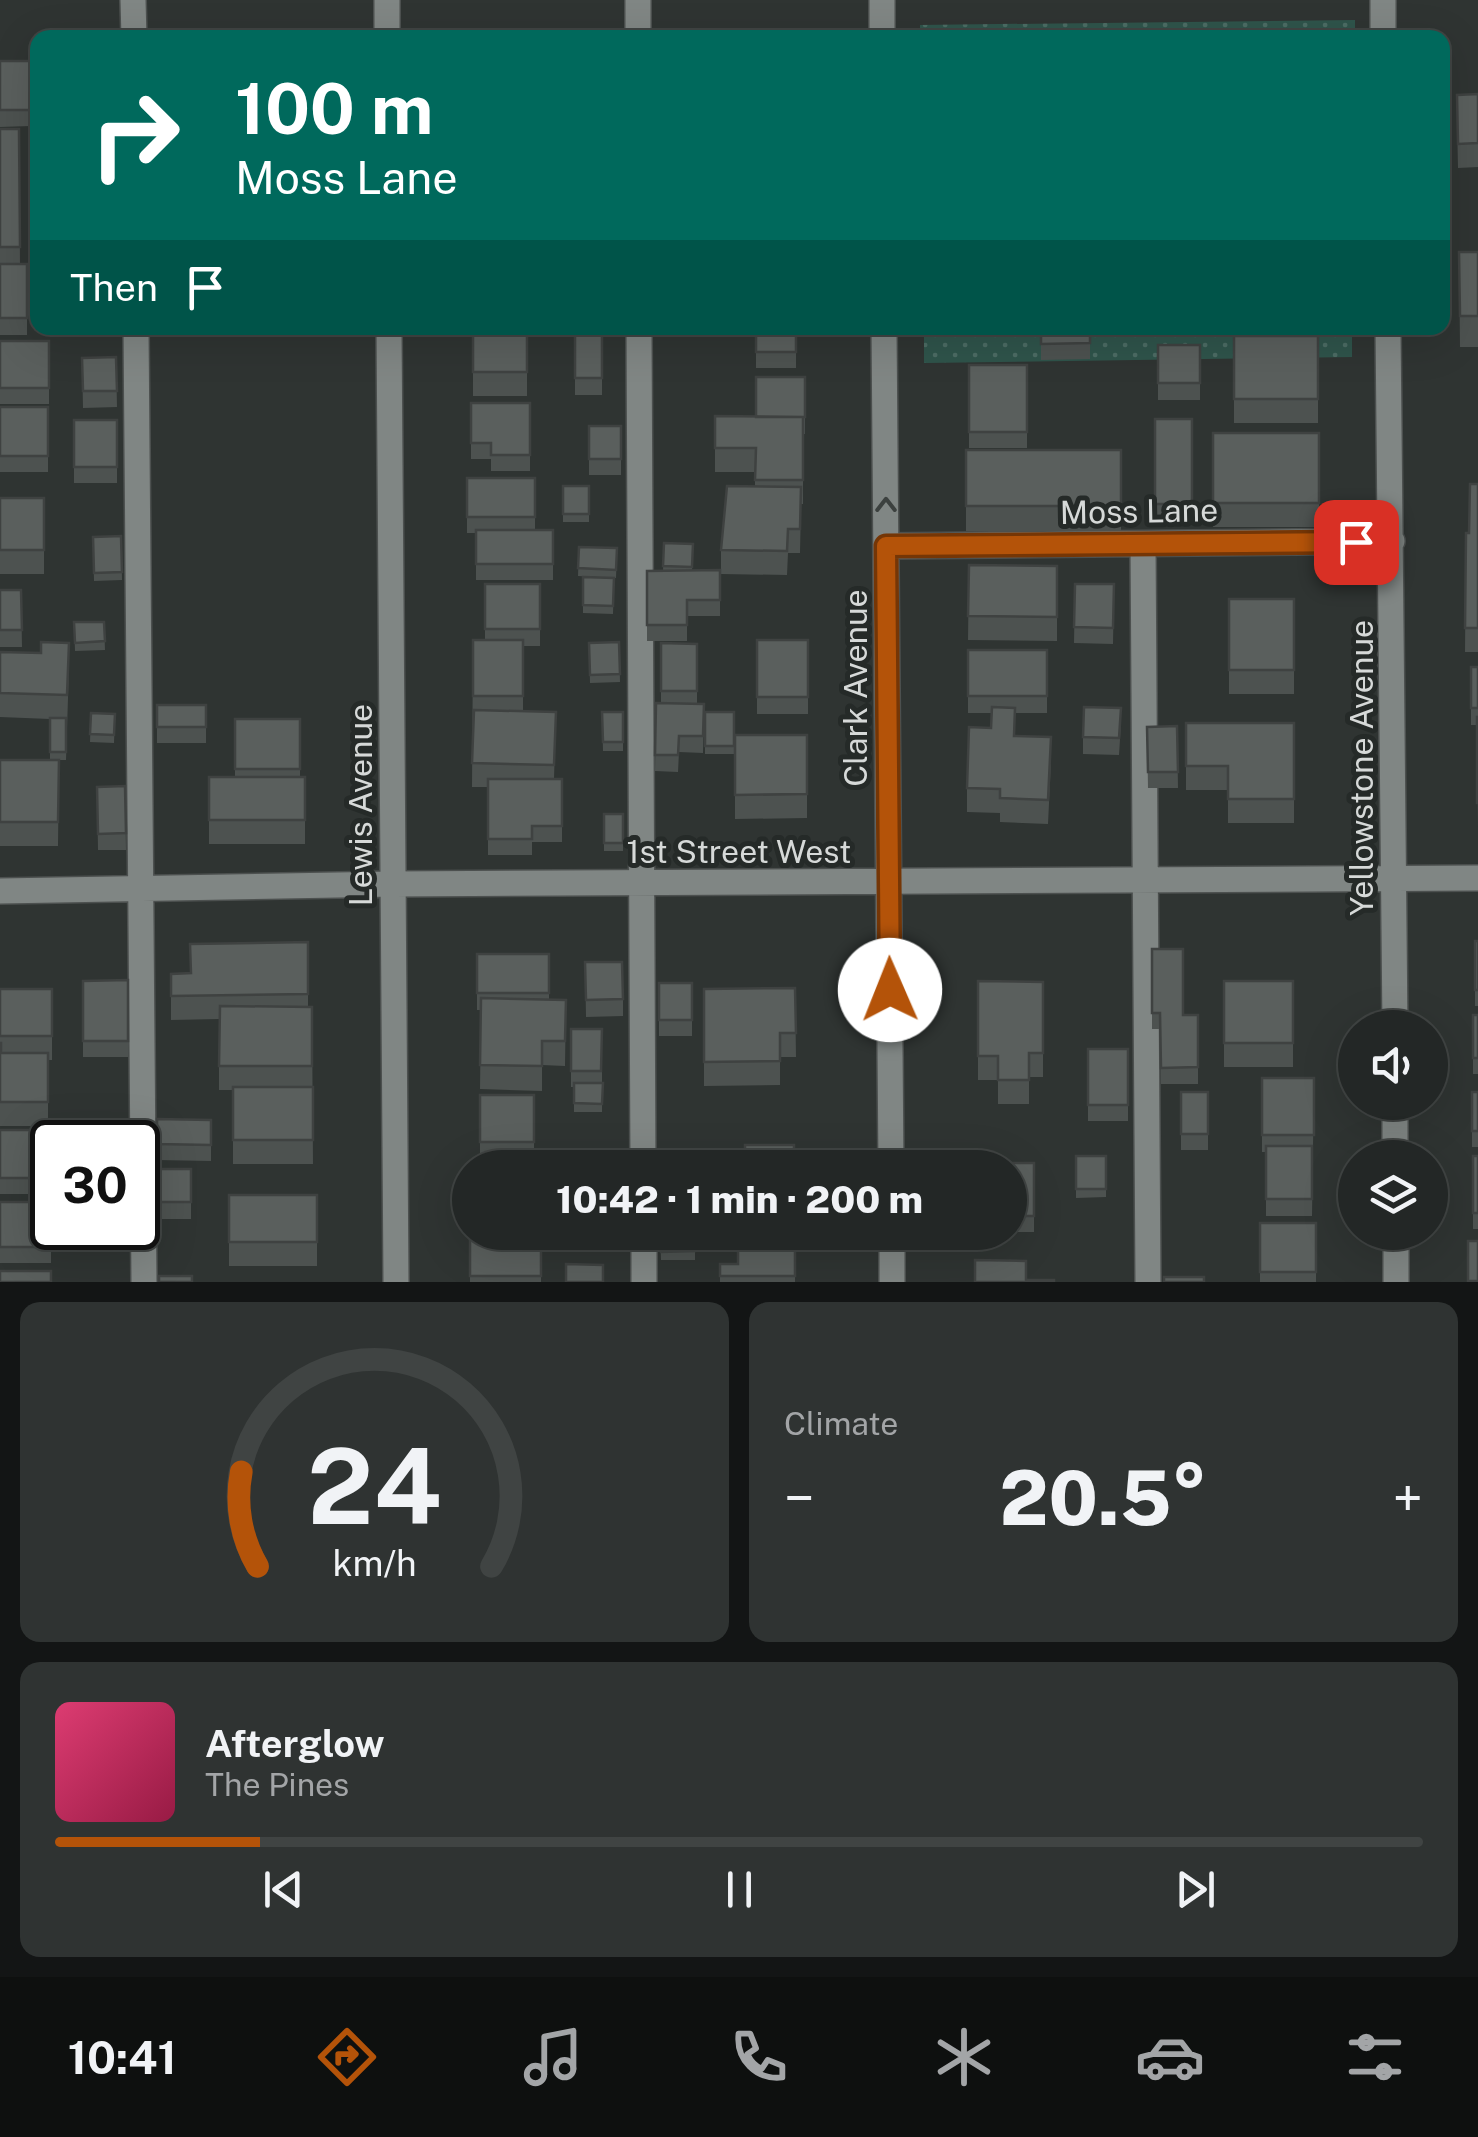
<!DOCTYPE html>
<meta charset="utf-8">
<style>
:root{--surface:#232726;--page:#2f3332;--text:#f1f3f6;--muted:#a3a5a7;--line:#404443;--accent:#b45309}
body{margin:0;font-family:"Public Sans",sans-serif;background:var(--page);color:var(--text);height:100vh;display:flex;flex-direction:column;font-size:38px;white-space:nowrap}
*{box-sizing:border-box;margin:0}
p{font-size:32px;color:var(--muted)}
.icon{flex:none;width:55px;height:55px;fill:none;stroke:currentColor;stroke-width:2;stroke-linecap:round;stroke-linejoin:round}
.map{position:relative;height:1282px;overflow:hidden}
.drawer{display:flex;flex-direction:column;gap:20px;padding:20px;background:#131515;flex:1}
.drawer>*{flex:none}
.hud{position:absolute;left:30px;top:30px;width:1420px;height:305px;border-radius:20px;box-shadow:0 10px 40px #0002,0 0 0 2px var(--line);background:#00695c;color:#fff;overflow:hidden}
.controls{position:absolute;left:1338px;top:1010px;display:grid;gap:20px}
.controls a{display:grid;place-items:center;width:110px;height:110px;border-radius:50%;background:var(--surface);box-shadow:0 10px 40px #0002,0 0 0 2px var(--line);font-size:50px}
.speed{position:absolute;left:30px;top:1120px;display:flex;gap:20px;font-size:50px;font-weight:700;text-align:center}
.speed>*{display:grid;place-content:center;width:130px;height:130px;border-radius:50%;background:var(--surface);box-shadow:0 10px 40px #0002,0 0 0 2px var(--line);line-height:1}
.speed .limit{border:5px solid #111;border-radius:15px;background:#fff;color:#111}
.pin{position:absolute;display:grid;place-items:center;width:85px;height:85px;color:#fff;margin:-42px;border-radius:20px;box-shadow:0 5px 15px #0006}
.me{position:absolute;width:110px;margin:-55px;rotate:359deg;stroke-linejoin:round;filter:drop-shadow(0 0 8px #0008)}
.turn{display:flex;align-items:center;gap:35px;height:210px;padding:0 40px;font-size:45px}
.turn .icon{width:130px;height:130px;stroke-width:2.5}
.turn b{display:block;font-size:70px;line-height:85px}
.then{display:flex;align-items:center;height:95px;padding:0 40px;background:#0003;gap:20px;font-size:38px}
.big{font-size:75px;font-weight:800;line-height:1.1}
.drawer .widget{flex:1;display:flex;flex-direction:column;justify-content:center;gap:15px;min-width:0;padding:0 35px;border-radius:20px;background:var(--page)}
.drawer .dial{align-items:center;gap:0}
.dial svg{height:260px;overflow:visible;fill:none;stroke:var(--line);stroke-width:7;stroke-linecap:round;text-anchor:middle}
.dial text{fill:var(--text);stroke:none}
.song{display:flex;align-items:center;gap:30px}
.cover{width:120px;height:120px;border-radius:15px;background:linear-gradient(135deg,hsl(340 70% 55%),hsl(340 70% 35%))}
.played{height:10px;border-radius:5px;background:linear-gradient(90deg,var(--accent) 15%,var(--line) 15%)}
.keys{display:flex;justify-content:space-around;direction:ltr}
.heat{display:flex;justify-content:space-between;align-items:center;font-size:55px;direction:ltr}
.drawer .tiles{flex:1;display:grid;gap:20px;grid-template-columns:1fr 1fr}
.widget:last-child{grid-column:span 2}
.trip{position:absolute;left:452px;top:1150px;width:575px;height:100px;border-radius:50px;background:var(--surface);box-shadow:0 10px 40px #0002,0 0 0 2px var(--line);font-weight:800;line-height:100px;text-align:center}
.menu{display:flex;height:160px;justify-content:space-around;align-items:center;background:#0e100f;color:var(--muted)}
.menu .icon{width:70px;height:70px}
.menu .selected{color:var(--accent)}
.menu b{font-size:45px;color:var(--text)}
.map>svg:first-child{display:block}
.park{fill:url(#park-dots)}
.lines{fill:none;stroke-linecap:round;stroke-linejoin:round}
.minor-casing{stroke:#4c504f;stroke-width:28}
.minor{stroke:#808684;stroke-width:25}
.wall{fill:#4d5250}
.building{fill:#5a5f5d;stroke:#3f4241;stroke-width:2.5}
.oneway{stroke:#3c413f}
.route-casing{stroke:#753606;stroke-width:25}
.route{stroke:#b45309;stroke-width:18}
.labels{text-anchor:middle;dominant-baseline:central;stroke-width:10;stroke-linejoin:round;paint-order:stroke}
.street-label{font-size:32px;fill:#d6d9d8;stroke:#252a28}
</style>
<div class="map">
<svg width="1478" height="1282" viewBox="0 0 1478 1282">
<defs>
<pattern id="park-dots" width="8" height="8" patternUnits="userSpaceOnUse" patternTransform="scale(2.5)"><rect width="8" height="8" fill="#2f544b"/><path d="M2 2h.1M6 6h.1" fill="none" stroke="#4c6c64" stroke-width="1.8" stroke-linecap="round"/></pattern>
</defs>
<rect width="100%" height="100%" fill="#2f3432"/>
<path class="park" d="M1355 20V38L920 37V25Z
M924 328H1352V357L924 363Z"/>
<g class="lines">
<defs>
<path id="minor" d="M133 0 134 38
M387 0V38
M638 0V38
M882 0V38
M1383 0V38
M136 328 144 1282
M389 328 396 1282
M639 328 643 1168
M884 328 891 1168
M1388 328 1395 1028
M1143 544 1148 1282
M886 546 1392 541
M0 891 393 884 1478 878
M1395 1102V1158
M644 1232V1282
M892 1232V1282
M1396 1232V1282"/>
</defs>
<use href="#minor" class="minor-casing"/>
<use href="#minor" class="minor"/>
</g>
<path class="wall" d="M0 61H30L31 126 0 127Z
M1478 94V167L1458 168 1457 119Z
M0 129H19L20 264H27V335H0Z
M1459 252H1478V347H1460Z
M473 328H527V396H473Z
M575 328H602V395H575Z
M756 328H796V368H756Z
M1041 328H1090V359L1041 360Z
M1234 336H1318V423H1234Z
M0 341H49V404H0Z
M1158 345H1200V400H1158Z
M116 357 117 407 83 408 82 358Z
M969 365H1027V448H969Z
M805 377V434H803V504H801L800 553H788L787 575 721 574V550L755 486V472H715V416L756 417Z
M471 403H530V471H491V459H471Z
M0 407H48V472H0Z
M1155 419H1192V521H1155Z
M74 420H117V483H74Z
M1478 420V652H1465L1466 533H1469L1478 484Z
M589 426H621V475H589Z
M1213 433H1319V527H1213Z
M966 450H1121V531H966Z
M467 478H535V530H553V580H476V533H467Z
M563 486H589V522H563Z
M0 498H44V574H0Z
M121 536 122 580 94 581 93 537Z
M664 543 693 544 692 570H720V616H687V641H647V571H663Z
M579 547 617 548 616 578 578 576Z
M969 565 1057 566V641L968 640Z
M583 577 614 578 613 614 583 613Z
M485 584H540V646H523V711L556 712 554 779H562V842H532V855H488V787H472L473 640H485Z
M1075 584H1114L1113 644 1074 643Z
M0 590H21L22 647H0Z
M1229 599H1294V694H1229Z
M74 622H104L105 650 75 651Z
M757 640H808V714H757Z
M619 642 620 682 590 683 589 643Z
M661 643 697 644V703L704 704 703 753 679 752 678 772 655 771 656 703H661Z
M968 650H1047V713H1015V736L1051 762 1048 824 1000 822V813L967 812V788L991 728V713H968Z
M0 652 69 667 66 760H50V719L0 717Z
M1471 667H1478V827L1477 725H1471Z
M157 705H206V743H157Z
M602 712H623V751H603Z
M705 712H734V754H705Z
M91 713 115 714 114 743 90 742Z
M235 719H300V777H305V844H209V777H235Z
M1186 723H1294V823H1228V790H1186Z
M1121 724 1119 755 1083 754V737Z
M1177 726 1178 788H1148L1147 727Z
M735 735H807V818L735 819Z
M0 760H59L58 846H0Z
M125 786 126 850H98L97 787Z
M604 814H623V851H604Z
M1475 941H1478V1006H1475Z
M308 942V1007H312L313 1164H233V1090H219V1019L171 1020V974L190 973Z
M1152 949 1183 1015H1198V1084H1161L1160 1029H1152Z
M477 954H549V999L566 1000 565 1066 542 1065V1091L480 1089 481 1010H477Z
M585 962 623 999V1016L586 1017Z
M128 980V1057H83V981Z
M978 981 1043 982V1077H1029V1104H998V1080H978Z
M1224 981H1293V1067H1224Z
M659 983H692V1036H659Z
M795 988 796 1057H780V1085L704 1086V989Z
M0 989H52V1060H48V1126H0Z
M1473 1015H1478V1074H1473Z
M571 1029H602V1112H574V1087H571Z
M1088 1049H1128V1121H1088Z
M1262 1078H1314L1312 1216H1266V1152H1262Z
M1181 1092H1208V1150H1181Z
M1472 1092H1478V1147H1472Z
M480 1095H534V1158H480Z
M157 1119 211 1120V1161L157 1160Z
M0 1130H48V1194H0Z
M1076 1156H1106V1197L1076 1198Z
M1473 1156H1478V1229H1473Z
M1034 1163V1232H1010V1168Z
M159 1169H191V1219H159Z
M229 1195H317V1266H229Z
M0 1202H51V1263H0Z
M1260 1223H1316V1282H1260Z
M81 1228H120V1233H81Z
M470 1230 541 1232V1282H470Z
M695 1232V1260H661L660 1233Z
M795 1232V1282H720V1264H738Z"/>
<path class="building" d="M0 61H30L31 110H0Z
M1478 94V143L1458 144 1457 95Z
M0 129H19L20 247H0Z
M1459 252H1478V316H1460Z
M0 264H27V318H0Z
M473 328H527V372H473Z
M575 328H602V378H575Z
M756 328H796V352H756Z
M1041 328H1090V343L1041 344Z
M1234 336H1318V399H1234Z
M0 341H49V388H0Z
M1158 345H1200V383H1158Z
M116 357 117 391H83L82 358Z
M969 365H1027V432H969Z
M756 377H805V417H756Z
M471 403H530V455H491V443H471Z
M0 407H48V456H0Z
M715 416 803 417V480H755L756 448H715Z
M1155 419H1192V504H1155Z
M74 420H117V467H74Z
M589 426H621V459H589Z
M1213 433H1319V503H1213Z
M966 450H1121V506H966Z
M467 478H535V517H467Z
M1470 484H1478V628H1465L1466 533H1469Z
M563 486H589V514H563Z
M727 486 801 487 800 529H788L787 551 721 550Z
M0 498H44V550H0Z
M476 530H553V564H476Z
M121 536 122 572 94 573 93 537Z
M664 543 693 544 692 567 663 566Z
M579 547 617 548 616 570 578 568Z
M969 565 1057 566V617L968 616Z
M720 570V600H687V625H647V571Z
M583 577 614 578 613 606 583 605Z
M485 584H540V629H485Z
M1075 584H1114L1113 628 1074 627Z
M0 590H21L22 630H0Z
M1229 599H1294V670H1229Z
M74 622H104L105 641 75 643Z
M473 640H523V696H473Z
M757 640H808V697H757Z
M41 642 69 643 67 695 0 693V652L41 653Z
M619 642 620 674 590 675 589 643Z
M661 643 697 644V691H661Z
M968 650H1047V696H968Z
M1471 667H1478V708H1471Z
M656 703 704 704 703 736H679L678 755H655Z
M157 705H206V727H157Z
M992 707 1015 708 1014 736 1051 737 1048 800 1000 798V789L967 788 969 727 991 728Z
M1084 707 1121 708 1119 738 1083 737Z
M474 710 556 712 554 765 472 763Z
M602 712H623V742H603Z
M705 712H734V746H705Z
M91 713 115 714 114 735 90 734Z
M1477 717H1478V803H1477Z
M50 718H66V752H50Z
M235 719H300V769H235Z
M1186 723H1294V799H1228V766H1186Z
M1177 726 1178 772H1148L1147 727Z
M735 735H807V794L735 795Z
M0 760H59L58 822H0Z
M209 777H305V820H209Z
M488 779H562V826H532V839H488Z
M125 786 126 833 98 834 97 787Z
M604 814H623V843H604Z
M1475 941H1478V990H1475Z
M308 942V994L171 996V974L191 973 190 944Z
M1152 949H1183V1015H1198V1067L1161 1068 1160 1013H1152Z
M477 954H549V993H477Z
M585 962H622L623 999 586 1000Z
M128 980V1041H83V981Z
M978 981 1043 982V1053H1029V1080H998V1056H978Z
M1224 981H1293V1043H1224Z
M659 983H692V1020H659Z
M795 988 796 1033H780V1061L704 1062V989Z
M0 989H52V1036H0Z
M481 998 566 1000 565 1041H542V1066L480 1065Z
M220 1006 312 1007V1066H219Z
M1473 1015H1478V1058H1473Z
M571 1029H602L601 1071H571Z
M0 1043H1V1053H48V1102H0Z
M1088 1049H1128V1105H1088Z
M1262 1078H1314V1135H1262Z
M574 1083H603L602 1104 574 1103Z
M233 1087H313V1140H233Z
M1181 1092H1208V1134H1181Z
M1472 1092H1478V1131H1472Z
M480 1095H534V1142H480Z
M157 1119 211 1120V1145L157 1144Z
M0 1130H48V1178H0Z
M118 1132V1142H82V1133Z
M745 1145H794V1168H745Z
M1266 1146H1312V1199H1266Z
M611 1154V1168H584L583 1155Z
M1076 1156H1106V1189H1076Z
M1473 1156H1478V1213H1473Z
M984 1163H1034V1216H1010V1168H984Z
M559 1165V1168H472V1166Z
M159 1169H191V1202H159Z
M229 1195H317V1242H229Z
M0 1202H51V1247H0Z
M1260 1223H1316V1272H1260Z
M470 1230V1232H541V1276H470Z
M661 1232H695V1251L661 1252Z
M738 1232H795V1276H720V1264H738Z
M1468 1241H1478V1281H1468Z
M975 1260 1026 1261V1280H1054V1282H975Z
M566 1264 603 1265V1282H566Z
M0 1271H51V1282H0Z
M159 1276H192V1282H159Z
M1164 1277H1204V1282H1164Z"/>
<defs><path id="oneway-chevron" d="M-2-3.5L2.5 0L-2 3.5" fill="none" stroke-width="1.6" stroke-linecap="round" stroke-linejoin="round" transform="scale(2.5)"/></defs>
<use class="oneway" href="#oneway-chevron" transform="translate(886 505) rotate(-90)"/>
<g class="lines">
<defs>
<path id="route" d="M890 990 886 546 1356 542"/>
</defs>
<use href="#route" class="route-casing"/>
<use href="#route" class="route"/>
</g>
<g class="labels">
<g class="street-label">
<text transform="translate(1139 511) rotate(-1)">Moss Lane</text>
<text transform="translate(855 688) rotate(-90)">Clark Avenue</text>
<text transform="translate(1361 768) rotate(-90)">Yellowstone Avenue</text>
<text transform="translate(360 805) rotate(-90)">Lewis Avenue</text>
<text x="739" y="851">1st Street West</text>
</g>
</g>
</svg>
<div class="controls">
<a><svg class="icon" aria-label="sound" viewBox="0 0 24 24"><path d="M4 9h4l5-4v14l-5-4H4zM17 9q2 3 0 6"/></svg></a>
<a><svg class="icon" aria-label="layers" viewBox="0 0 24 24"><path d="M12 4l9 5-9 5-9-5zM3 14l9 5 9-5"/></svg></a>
</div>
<div class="speed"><div class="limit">30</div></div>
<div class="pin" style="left:1356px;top:542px;background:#d93025"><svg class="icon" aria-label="arrive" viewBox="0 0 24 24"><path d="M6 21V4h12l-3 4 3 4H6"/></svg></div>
<svg class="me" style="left:890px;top:990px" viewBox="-20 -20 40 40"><circle r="19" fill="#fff"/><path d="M0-13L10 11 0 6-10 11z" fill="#b45309"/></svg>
<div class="trip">10:42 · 1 min · 200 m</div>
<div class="hud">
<div class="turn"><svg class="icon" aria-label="right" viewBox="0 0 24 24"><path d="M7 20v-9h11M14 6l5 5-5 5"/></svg><div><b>100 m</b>Moss Lane</div></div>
<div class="then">Then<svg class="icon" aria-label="arrive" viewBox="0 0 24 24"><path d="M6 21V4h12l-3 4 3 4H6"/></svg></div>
</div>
</div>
<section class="drawer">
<div class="tiles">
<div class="widget dial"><svg viewBox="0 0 100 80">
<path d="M14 69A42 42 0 1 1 86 69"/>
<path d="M14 69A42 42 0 0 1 9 40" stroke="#b45309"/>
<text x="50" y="56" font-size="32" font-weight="700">24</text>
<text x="50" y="72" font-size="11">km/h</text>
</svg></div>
<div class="widget"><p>Climate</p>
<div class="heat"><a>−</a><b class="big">20.5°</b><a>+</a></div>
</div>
<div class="widget">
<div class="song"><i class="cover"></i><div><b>Afterglow</b><p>The Pines</p></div></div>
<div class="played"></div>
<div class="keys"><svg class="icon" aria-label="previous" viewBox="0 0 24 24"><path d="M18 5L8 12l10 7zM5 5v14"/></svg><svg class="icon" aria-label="pause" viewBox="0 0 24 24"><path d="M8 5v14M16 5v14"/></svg><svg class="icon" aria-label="next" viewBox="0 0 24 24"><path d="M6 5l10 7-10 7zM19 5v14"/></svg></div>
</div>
</div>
</section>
<nav class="menu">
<b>10:41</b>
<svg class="icon selected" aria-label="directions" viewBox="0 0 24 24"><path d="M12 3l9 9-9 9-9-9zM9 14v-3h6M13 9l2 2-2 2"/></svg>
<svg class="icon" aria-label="music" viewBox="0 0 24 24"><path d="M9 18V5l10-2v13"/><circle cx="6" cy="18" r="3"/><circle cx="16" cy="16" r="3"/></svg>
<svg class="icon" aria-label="phone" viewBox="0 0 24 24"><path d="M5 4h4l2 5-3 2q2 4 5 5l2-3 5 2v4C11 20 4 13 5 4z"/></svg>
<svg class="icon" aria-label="climate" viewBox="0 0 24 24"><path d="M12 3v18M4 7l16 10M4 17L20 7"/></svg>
<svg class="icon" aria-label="car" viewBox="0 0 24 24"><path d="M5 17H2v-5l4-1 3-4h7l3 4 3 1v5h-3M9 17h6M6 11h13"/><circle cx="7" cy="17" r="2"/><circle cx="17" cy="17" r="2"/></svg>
<svg class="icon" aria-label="filters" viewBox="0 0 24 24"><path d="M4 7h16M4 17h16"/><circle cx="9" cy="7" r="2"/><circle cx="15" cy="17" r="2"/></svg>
</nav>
